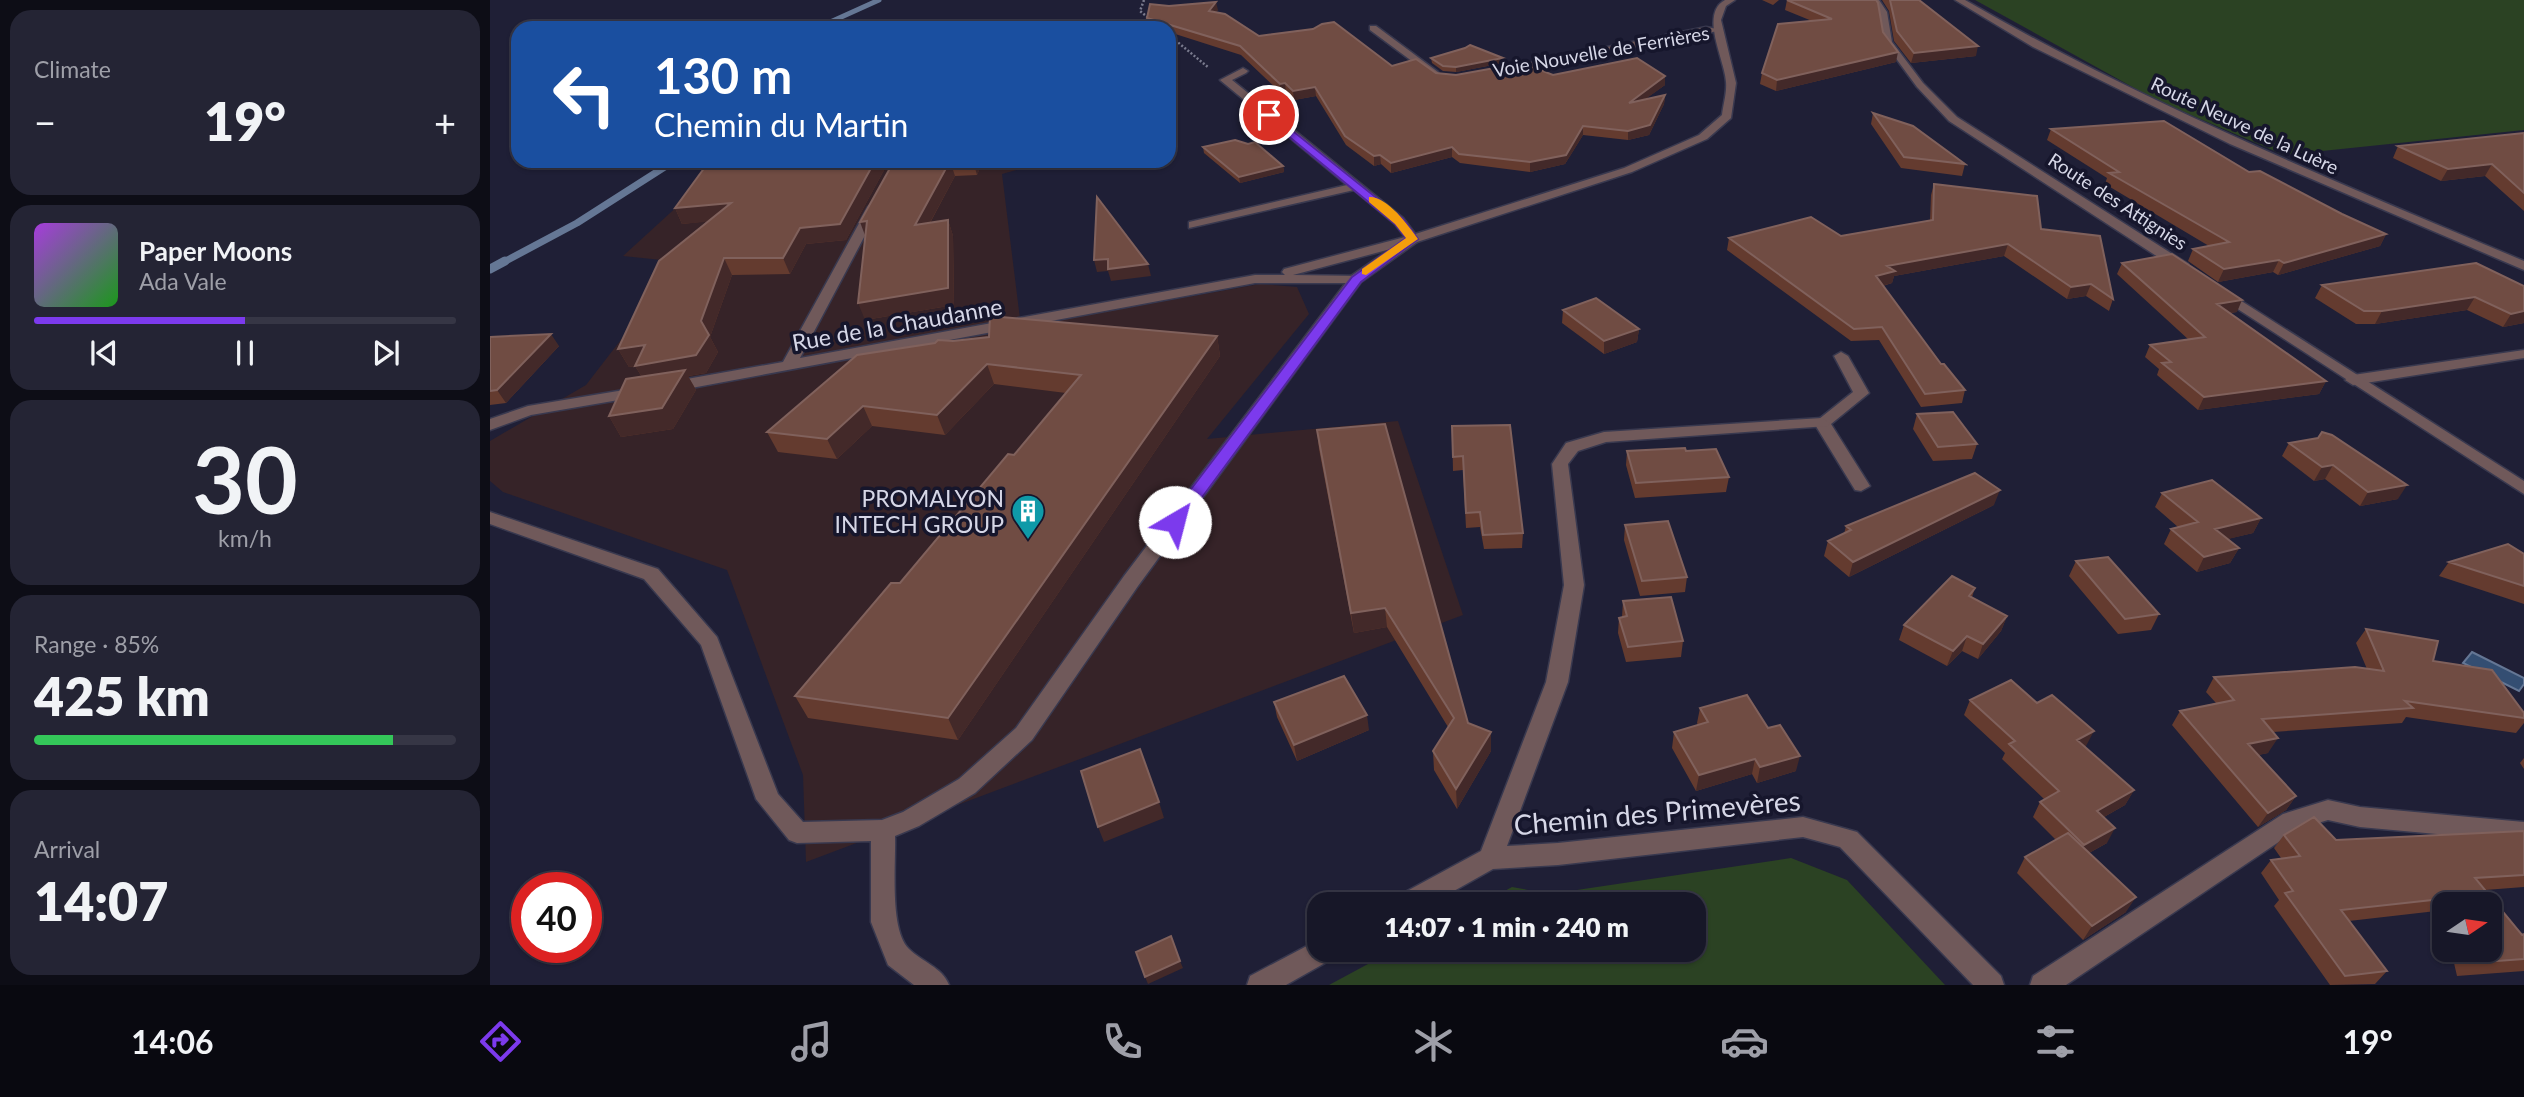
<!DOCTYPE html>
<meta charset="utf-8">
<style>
:root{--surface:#171728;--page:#242434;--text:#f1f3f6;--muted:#9e9fa8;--line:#363645;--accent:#7c3aed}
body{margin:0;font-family:Lato,sans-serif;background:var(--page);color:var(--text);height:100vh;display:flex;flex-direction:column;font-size:26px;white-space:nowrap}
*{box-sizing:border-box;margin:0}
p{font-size:23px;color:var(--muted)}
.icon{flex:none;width:38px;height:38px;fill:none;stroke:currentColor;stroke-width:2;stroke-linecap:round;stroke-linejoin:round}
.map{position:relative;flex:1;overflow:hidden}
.drawer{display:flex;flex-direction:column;gap:10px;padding:10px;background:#0d0d16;width:490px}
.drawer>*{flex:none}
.guide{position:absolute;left:21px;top:21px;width:665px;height:147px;border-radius:21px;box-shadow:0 2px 5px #0004,0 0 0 2px var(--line);background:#1a4fa0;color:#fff;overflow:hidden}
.needle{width:46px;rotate:77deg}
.controls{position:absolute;left:1942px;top:892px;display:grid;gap:14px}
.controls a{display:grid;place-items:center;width:70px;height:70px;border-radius:14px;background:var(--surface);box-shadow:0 2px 5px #0004,0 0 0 2px var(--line);font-size:35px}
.speed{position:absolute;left:21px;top:872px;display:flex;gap:14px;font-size:35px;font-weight:700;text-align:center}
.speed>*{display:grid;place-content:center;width:91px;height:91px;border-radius:50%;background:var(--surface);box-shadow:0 2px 5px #0004,0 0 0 2px var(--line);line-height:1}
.speed .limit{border:10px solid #d22;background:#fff;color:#111}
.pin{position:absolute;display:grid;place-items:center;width:60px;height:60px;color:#fff;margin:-30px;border:4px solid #fff;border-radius:50%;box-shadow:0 2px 7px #0007}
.me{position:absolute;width:77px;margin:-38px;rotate:37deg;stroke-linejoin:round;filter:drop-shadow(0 0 5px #0008)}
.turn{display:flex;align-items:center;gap:24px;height:147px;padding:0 28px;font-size:32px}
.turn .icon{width:91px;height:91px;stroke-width:2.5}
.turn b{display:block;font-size:49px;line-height:60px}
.big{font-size:52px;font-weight:800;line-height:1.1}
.drawer .widget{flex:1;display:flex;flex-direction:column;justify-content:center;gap:10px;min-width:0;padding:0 24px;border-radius:21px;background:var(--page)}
.drawer .dial{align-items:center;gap:0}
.dial b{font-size:91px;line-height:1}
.song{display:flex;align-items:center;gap:21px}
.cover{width:84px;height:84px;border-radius:10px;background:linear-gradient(135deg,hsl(280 70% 55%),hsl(120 70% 35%))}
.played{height:7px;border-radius:4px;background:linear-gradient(90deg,var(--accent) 50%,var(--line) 50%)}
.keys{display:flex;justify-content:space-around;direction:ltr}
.heat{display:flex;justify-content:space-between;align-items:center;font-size:38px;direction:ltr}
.charge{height:10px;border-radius:5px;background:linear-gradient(90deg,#34c759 85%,var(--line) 0)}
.trip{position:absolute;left:817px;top:892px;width:399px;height:70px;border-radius:21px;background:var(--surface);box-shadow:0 2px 5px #0004,0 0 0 2px var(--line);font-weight:800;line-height:70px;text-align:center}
.tab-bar{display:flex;height:112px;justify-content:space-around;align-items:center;background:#090910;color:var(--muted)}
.tab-bar .icon{width:49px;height:49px}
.tab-bar .active{color:var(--accent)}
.tab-bar b{font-size:32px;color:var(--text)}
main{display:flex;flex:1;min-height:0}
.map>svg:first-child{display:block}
.industrial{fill:#362328}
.green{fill:#2b4223}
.water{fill:#344e72;stroke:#657795;stroke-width:2}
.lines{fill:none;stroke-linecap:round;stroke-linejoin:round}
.stream-far2{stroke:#657795;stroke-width:5}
.stream-far1{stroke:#657795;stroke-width:7}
.stream{stroke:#657795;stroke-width:9}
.service-casing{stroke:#39394f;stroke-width:3}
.minor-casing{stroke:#39394f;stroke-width:3}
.tertiary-casing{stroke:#39394f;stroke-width:3}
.path{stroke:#7a7b8e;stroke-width:2.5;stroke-dasharray:2 2;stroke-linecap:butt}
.service{fill:#70595a;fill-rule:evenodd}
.minor{fill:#70595a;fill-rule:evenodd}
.tertiary{fill:#70595a;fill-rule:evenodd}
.wall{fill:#643b2f}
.shaded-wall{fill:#432929}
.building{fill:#704c43;stroke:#80615c;stroke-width:2}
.route{fill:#7c3aed;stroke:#51269a;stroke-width:2}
.slow{fill:#f59e0b}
.labels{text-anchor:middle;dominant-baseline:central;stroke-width:7;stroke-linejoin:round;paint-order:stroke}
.far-street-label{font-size:19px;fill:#d6d7e7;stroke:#16162c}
.street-label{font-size:23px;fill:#d6d7e7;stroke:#16162c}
.poi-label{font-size:23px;fill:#d6d7e7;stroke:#16162c;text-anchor:end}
.near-street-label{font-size:28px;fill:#d6d7e7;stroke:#16162c}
</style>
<main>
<section class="drawer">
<div class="widget"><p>Climate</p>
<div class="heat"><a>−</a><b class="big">19°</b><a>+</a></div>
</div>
<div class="widget">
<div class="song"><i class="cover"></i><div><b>Paper Moons</b><p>Ada Vale</p></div></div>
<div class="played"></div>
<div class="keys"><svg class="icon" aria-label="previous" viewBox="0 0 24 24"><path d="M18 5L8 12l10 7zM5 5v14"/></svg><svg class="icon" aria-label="pause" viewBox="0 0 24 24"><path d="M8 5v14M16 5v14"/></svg><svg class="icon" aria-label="next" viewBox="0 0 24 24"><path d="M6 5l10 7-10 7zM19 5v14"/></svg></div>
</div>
<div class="widget dial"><b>30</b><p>km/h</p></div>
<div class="widget"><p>Range · 85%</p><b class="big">425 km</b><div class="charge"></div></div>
<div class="widget"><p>Arrival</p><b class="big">14:07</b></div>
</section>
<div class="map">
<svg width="2034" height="985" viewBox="0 0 2034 985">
<rect width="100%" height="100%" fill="#1f1f36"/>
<path class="industrial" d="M237 161H533L530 169 512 174 531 327 770 284 807 287 819 314 717 439 908 421 973 615 316 862 313 775 237 570 13 492 0 481V441L96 385 191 262 133 256Z"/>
<path class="green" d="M1485 0H2034V130L1794 155 1666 100Z
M1301 858 1357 880 1455 985H839L904 950H1204V905H989L1022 887 1060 894Z"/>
<path class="water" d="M1982 652 2034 678V684L2029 691 1973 663Z"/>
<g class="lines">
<path class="stream-far2" d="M327 28 389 0"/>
<path class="stream-far1" d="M12 263 87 223 184 161"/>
<path class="stream" d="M0 269 15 261"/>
<defs>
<path id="service" d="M2034 350V358L1863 385 1855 380 1863 375Z
M1351 352 1358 356 1379 393 1341 424 1380 486 1371 491 1365 490 1324 423 1363 392 1344 356Z"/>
<path id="minor" d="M880 26H886L948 72V76H942L880 30Z
M1216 27 1233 30 1013 72 1008 69Z
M753 68 758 71 756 73 742 80 913 218 929 239 927 242 803 275 871 276 873 279 866 283H765L180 392 172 387 180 382 293 362 378 207 384 203 390 207 310 358 765 275H795L792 272 794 269 915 237 905 224 864 190 699 228V222L857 185 730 80Z
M152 387 160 392 158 395 41 415 0 430V419L38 406Z
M1332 418 1340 423 1338 426 1116 442 1088 451 1078 464 1094 585 1078 682 1017 846 1068 843 1313 817 1367 832 1511 976 1514 985H1483L1350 847 1313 837 1068 865 1003 869 939 905H902L906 897 991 851 1056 682 1074 585 1062 464 1076 443 1114 432Z
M1838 800 1870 807 2034 822V842L1870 827 1838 820 1808 829 1576 985H1540L1543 976 1793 814Z
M830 939V950H846L842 959 796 985H757L760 976Z"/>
<path id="tertiary" d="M1235 0H1245L1236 6 1231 20 1246 83 1241 118 1217 139 1142 172 927 242 871 282 648 586 542 740 485 793 429 826 405 836C406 863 399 930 419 949 432 962 452 967 459 985H424L398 965 381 922V841L307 843 299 840 266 799 211 645 154 579 0 524V512L168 569 227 637 288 794 313 822 392 820 413 812 469 779 526 728 634 576 861 276 919 236 1134 168 1209 135 1232 115C1233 105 1237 93 1236 82 1235 60 1209 14 1235 0Z
M1381 0H1389L1397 12 1402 42 1433 83 1467 117 1698 264V270H1688L1459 121 1427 87 1394 42 1389 12Z
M1465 0H1475C1653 103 1844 181 2034 261V270L1740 144 1543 47Z
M1731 288 2034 481V494L1726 295 1724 292Z"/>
</defs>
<use href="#service" class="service-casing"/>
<use href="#minor" class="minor-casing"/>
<use href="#tertiary" class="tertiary-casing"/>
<path class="path" d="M654 0 650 11 660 19
M679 35 719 68"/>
<use href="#service" class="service"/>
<use href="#minor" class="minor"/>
<use href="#tertiary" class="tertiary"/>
</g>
<path class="wall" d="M1272 0H1289L1283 5Z
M1297 0 1393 32 1406 62 1286 91 1270 84 1272 73 1322 21 1295 10Z
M1392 0H1429L1486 56 1421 63 1404 41 1399 11Z
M679 6 728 10 725 12 769 36 902 66 946 73 966 75 1175 76V85L1155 99 1175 95 1174 104 1159 135 1138 140 1093 135 1075 164 1040 172 970 163 962 157 901 173 891 164 884 166 856 145 826 96 804 100 796 92 791 93 751 55 679 32V28H665L658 26 657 18Z
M941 58 1013 63 966 72 953 71 942 63Z
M1383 113 1475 164 1472 176 1411 168 1381 124Z
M1561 129 1759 172 1896 234 1890 246 1788 275 1783 272 1728 282 1698 261 1703 249 1719 246 1615 184 1617 178 1557 140Z
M2034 133V211L1995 176 1951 181 1903 158 1908 146Z
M713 147 793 166 794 172 750 183 714 153Z
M244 161H399L356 240 316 244 300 274 242 275 220 337 228 352 216 373 198 376 206 390 183 429 131 437 119 416 152 377 145 366 139 367 128 349 218 221 192 224 185 208Z
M404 161H493L487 175 465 176 440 223 458 220 463 236 464 305 375 320Z
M1444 184 1551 229 1623 299 1619 311 1596 296 1577 299 1514 256 1404 276 1402 283 1393 286 1451 364 1475 390 1472 403 1431 407 1389 340 1361 341 1237 250 1239 238 1351 236 1440 221 1441 195Z
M1632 263 1747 312 1740 313 1836 381 1829 394 1708 410 1667 375 1669 369 1655 357 1660 345 1699 340 1627 274Z
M1832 285 2034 286V323L2013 327 1977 310 1885 324H1866L1825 298Z
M1073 310 1149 329 1147 342 1114 354 1072 323Z
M727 336 730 356 468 740 318 718 305 696 410 583 524 455 576 393 504 384 455 435 382 426 347 459 288 452 277 432 463 341Z
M0 337 69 346 16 403 0 405Z
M1427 414 1487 444 1482 459 1443 461 1423 429Z
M962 426 1033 533 1032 548 994 549 990 527 976 528 973 470 963 471Z
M827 430 978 723 1001 751 967 809 944 770 943 751 958 727 897 627 864 633 829 449Z
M1799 443 1908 499 1870 506 1835 479 1824 481 1792 456Z
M1137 451H1196L1239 477 1236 492 1145 498 1136 465Z
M1672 493 1771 518 1763 533 1737 539 1749 548 1740 563 1707 572 1674 544 1681 529 1688 527 1665 507Z
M1504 505 1359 577 1334 556 1338 541 1354 534 1356 526Z
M1135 525 1197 577 1195 592 1150 596 1134 540Z
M2034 554V604L1949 576 1959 562Z
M1586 561 1669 614 1661 630 1628 634 1579 576Z
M1485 588 1482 597 1517 616 1511 631 1488 659 1472 651 1457 666 1409 640 1414 625Z
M1133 601 1193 641 1191 657 1136 662 1128 633 1129 618 1132 617Z
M1876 629 1943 661 2034 713V723L2026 733 1916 717 1912 723 1783 732 1778 753 1768 755 1806 796 1796 810 1768 827 1682 725 1690 711 1726 703 1716 692 1724 677 1877 669 1866 643Z
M1480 700 1596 746 1595 747 1644 790 1635 805 1614 817 1617 843 1599 853 1636 912 1593 940 1527 873 1535 857 1566 840 1543 817 1550 802 1555 800 1512 759 1515 753 1474 715Z
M784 702 879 730 807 761 787 717Z
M1210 708 1306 771 1267 783 1262 774 1206 791 1182 748 1184 732 1208 725 1207 723Z
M2034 758V769L2030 763Z
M2034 831V887L1995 890 2032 935 2034 934V971L1967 976 1964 963 1973 955 1969 950H2000V905H1955V910L1859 921 1897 971 1885 984 1840 985 1784 906 1789 900 1771 873 1781 860 1791 858 1784 848 1794 835 1846 840Z"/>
<path class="shaded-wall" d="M726 2 728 10 720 19 719 11Z
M1488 46 1486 56 1421 63 1424 53Z
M1408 52 1406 62 1286 91 1287 80Z
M1013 58V63L966 72V67Z
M1175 76V85L1138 112 1139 103Z
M795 83 796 92 791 93 790 84Z
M825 87 826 96 804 100 803 91Z
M1175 95 1174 104 1159 135 1138 140V131Z
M1093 126V135L1075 164 1040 172V162Z
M962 147V157L901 173V163Z
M890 155 891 164 884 166V156Z
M385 161H399L356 240 316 244 300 274 293 258 310 228Z
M460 161 465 176 430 241 425 225Z
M483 161H493L487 175Z
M2002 164 1995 176 1951 181 1958 169Z
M793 166 794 172 750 183 749 177Z
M241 203 248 219 192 224 185 208Z
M458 220 463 236 464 305 375 320 368 303Z
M377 221 376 238 370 222Z
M1896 234 1890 246 1788 275 1794 263Z
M1518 244 1514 256 1404 276 1402 283 1384 288 1386 276 1397 266Z
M234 258 242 275 220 337 228 352 216 373 198 376 206 390 183 429 131 437 119 416 156 383 145 366 149 365 139 367 128 349 155 345 211 321Z
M618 259 658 264 661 276 621 281 618 271 607 272 604 260Z
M1789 260 1783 272 1728 282 1734 269Z
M1601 284 1596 296 1577 299 1581 287Z
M1985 297 1977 310 1885 324 1892 311Z
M1752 300 1747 312 1722 315 1727 304Z
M2034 311V323L2013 327 2021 314Z
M1149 329 1147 342 1114 354V341Z
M61 334 69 346 16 403 7 390Z
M727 336 730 356 468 740 458 718Z
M497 364 504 384 455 435 447 415Z
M1836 381 1829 394 1708 410 1714 397Z
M373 406 382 426 347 459 337 439Z
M1843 465 1835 479 1824 481 1832 467Z
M1917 485 1908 499 1870 506 1878 492Z
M1510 490 1504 505 1359 577 1363 562Z
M1771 518 1763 533 1718 544 1725 529Z
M1749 548 1740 563 1707 572 1714 557Z
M895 608 897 627 864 633 861 613Z
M1517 616 1511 631 1488 659 1493 644Z
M1477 636 1472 651 1457 666 1463 651Z
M877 715 879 730 807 761 804 745Z
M1604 731 1596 746 1580 755 1587 740Z
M1001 732V751L967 809 966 789Z
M1788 738 1778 753 1749 759 1758 744Z
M1310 756 1306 771 1267 783 1270 767Z
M1265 759 1262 774 1206 791 1209 775Z
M1644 790 1635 805 1598 826 1607 811Z
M1806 796 1796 810 1768 827 1778 813Z
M669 802 674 818 614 842 608 827Z
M1625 828 1617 843 1586 860 1594 845Z
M1646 897 1636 912 1593 940 1602 926Z
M690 961 693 968 658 984 655 977Z"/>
<path class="building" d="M1297 0H1386L1388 3 1393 32 1408 52 1287 80 1272 73 1288 24 1342 19Z
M1400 0H1429L1488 46 1424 53 1407 31Z
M726 2 719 11 735 14 769 36 823 29 832 24 844 22 902 66 926 59 946 73 966 75 1032 63 1063 75 1147 58 1175 76 1139 103 1175 95 1160 125 1138 131 1093 126 1076 155 1040 162 969 154 962 147 901 163 890 155 884 156 855 136 825 87 803 91 795 83 790 84 750 46 657 18 660 4 679 6Z
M980 45 1013 58 966 67 953 66 941 58 975 48Z
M1383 113 1423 126 1475 164 1414 157Z
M1674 121 1759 172 1770 171 1852 214 1896 234 1794 263 1789 260 1734 269 1703 249 1739 242 1619 173 1629 172 1561 129Z
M2034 133V193L2002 164 1958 169 1908 146Z
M745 140 758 144 765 142 793 166 749 177 713 147Z
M244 161H385L350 224 310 228 293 258H234L211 321 219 335 206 355 145 366 155 345 128 349 169 261 241 203 185 208 218 163Z
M404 161H460L425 225 458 220V288L368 303 377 221 370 222Z
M1444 184 1547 196 1551 229 1610 236 1623 299 1601 284 1581 287 1518 244 1397 266 1405 271 1386 276 1451 364H1454L1475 390 1435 394 1392 327 1364 329 1239 238 1321 217 1351 236 1443 220Z
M607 197 658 264 618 269V259L604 260Z
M1682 254 1752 300 1727 304 1836 381 1714 397 1672 363 1681 362 1660 345 1715 337 1632 263Z
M1986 263 2034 286V311L2021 314 1985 297 1892 311H1874L1832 285Z
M1106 298 1149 329 1114 341 1073 310Z
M500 316 727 336 458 718 305 696 401 583H410L518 454 524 455 591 375 497 364 447 415 373 406 337 439 277 432 367 355 445 343 448 340 463 341 499 337Z
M61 334 7 390 0 391V337Z
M195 370 172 408 119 416 136 379Z
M1463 412 1487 444 1448 447 1427 414Z
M895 424 978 723 1001 732 966 789 943 751 964 718 895 608 861 613 827 430Z
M1020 425 1033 533 993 535 990 512 976 513 973 456 963 457 962 426Z
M1832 432 1842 435 1917 485 1878 492 1843 465 1832 467 1799 443 1828 438Z
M1195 448 1196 451 1226 449 1239 477 1146 483 1137 451Z
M1485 473 1510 490 1363 562 1338 541 1361 530 1356 526Z
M1722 480 1771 518 1725 529 1749 548 1714 557 1681 529 1708 522 1672 493Z
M1178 521 1197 577 1152 581 1135 525Z
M2018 544 2034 554V586L1959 562Z
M1618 557 1669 614 1635 619 1586 561Z
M1462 576 1485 588 1479 596 1517 616 1493 644 1477 636 1463 651 1414 625Z
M1181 597 1193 641 1138 647 1129 618 1137 616 1133 601Z
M1876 629 1948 641 1943 661 2002 670 2034 713V718L1915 701 1923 708 1772 719 1788 738 1758 744 1806 796 1778 813 1690 711 1744 700 1724 677 1865 667 1894 671Z
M854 676 877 715 804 745 784 702Z
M1521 680 1547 703 1562 695 1604 731 1587 740 1644 790 1607 811 1625 828 1594 845 1550 802 1569 791 1519 744 1525 741 1480 700Z
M1257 695 1278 728 1290 725 1310 756 1270 767 1265 759 1209 775 1184 732 1218 722 1210 708Z
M650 749 669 802 608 827 591 771Z
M1824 817 1846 840 2034 831V875L1985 878 2032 935 2034 934V959L1980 963 1978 950H2000V905H1991L1997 894 1851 910 1897 971 1855 976 1795 893 1803 891 1781 860 1810 856 1794 835Z
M1578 833 1646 897 1602 926 1535 857Z
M681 936 690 961 655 977 646 952Z"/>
<path class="route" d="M779 112 913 219 928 239 871 282 691 526H679L677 522 679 518 862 277 916 238 905 224 775 117 774 115Z"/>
<path class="slow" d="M879 197C897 196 918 225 928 239L876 275 872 274V269L916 238 905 224 879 202Z"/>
<defs>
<symbol id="building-pin" viewBox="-11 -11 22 30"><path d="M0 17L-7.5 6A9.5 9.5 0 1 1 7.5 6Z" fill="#0f9aa8" stroke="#16162c"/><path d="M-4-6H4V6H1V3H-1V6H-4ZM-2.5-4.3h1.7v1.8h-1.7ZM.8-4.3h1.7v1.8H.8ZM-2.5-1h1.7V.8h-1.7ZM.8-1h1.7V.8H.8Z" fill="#fff"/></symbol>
</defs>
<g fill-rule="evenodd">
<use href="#building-pin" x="519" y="492" width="38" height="52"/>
</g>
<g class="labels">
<g class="far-street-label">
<text transform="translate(1111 51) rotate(-10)">Voie Nouvelle de Ferrières</text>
<text transform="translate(1755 125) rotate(25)">Route Neuve de la Luère</text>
<text transform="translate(1628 201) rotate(33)">Route des Attignies</text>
</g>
<g class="street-label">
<text transform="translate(407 324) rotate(-10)">Rue de la Chaudanne</text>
</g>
<g class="poi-label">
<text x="514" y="498">PROMALYON<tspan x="514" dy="26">INTECH GROUP</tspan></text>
</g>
<g class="near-street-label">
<text transform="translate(1167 812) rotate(-5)">Chemin des Primevères</text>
</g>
</g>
</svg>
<div class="controls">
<a><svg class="needle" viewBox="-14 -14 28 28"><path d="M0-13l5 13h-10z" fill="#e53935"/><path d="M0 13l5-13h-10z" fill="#9e9fa8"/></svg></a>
</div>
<div class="speed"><div class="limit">40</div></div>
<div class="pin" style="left:779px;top:115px;background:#d93025"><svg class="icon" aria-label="arrive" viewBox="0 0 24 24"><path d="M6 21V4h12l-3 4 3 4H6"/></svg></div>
<svg class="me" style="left:685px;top:522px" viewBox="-20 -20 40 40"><circle r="19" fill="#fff"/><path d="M0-13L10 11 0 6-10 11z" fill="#7c3aed"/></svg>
<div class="trip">14:07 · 1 min · 240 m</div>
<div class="guide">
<div class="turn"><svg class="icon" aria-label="left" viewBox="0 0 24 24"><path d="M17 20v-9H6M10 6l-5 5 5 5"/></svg><div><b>130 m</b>Chemin du Martin</div></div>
</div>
</div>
</main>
<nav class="tab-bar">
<b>14:06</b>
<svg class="icon active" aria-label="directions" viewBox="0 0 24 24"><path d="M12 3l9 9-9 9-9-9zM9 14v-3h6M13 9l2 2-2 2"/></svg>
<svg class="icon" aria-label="music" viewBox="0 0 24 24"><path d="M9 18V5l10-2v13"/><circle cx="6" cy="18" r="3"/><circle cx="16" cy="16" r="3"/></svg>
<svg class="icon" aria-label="phone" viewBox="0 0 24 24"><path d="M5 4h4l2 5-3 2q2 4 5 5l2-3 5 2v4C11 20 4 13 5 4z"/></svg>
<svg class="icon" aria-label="climate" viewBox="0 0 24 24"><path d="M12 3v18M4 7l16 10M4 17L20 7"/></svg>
<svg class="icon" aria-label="car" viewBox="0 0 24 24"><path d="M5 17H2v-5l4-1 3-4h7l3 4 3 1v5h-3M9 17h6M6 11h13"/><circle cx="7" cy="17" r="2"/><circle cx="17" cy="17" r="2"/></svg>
<svg class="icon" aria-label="filters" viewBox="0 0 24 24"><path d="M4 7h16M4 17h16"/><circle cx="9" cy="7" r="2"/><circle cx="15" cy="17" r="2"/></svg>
<b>19°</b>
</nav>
